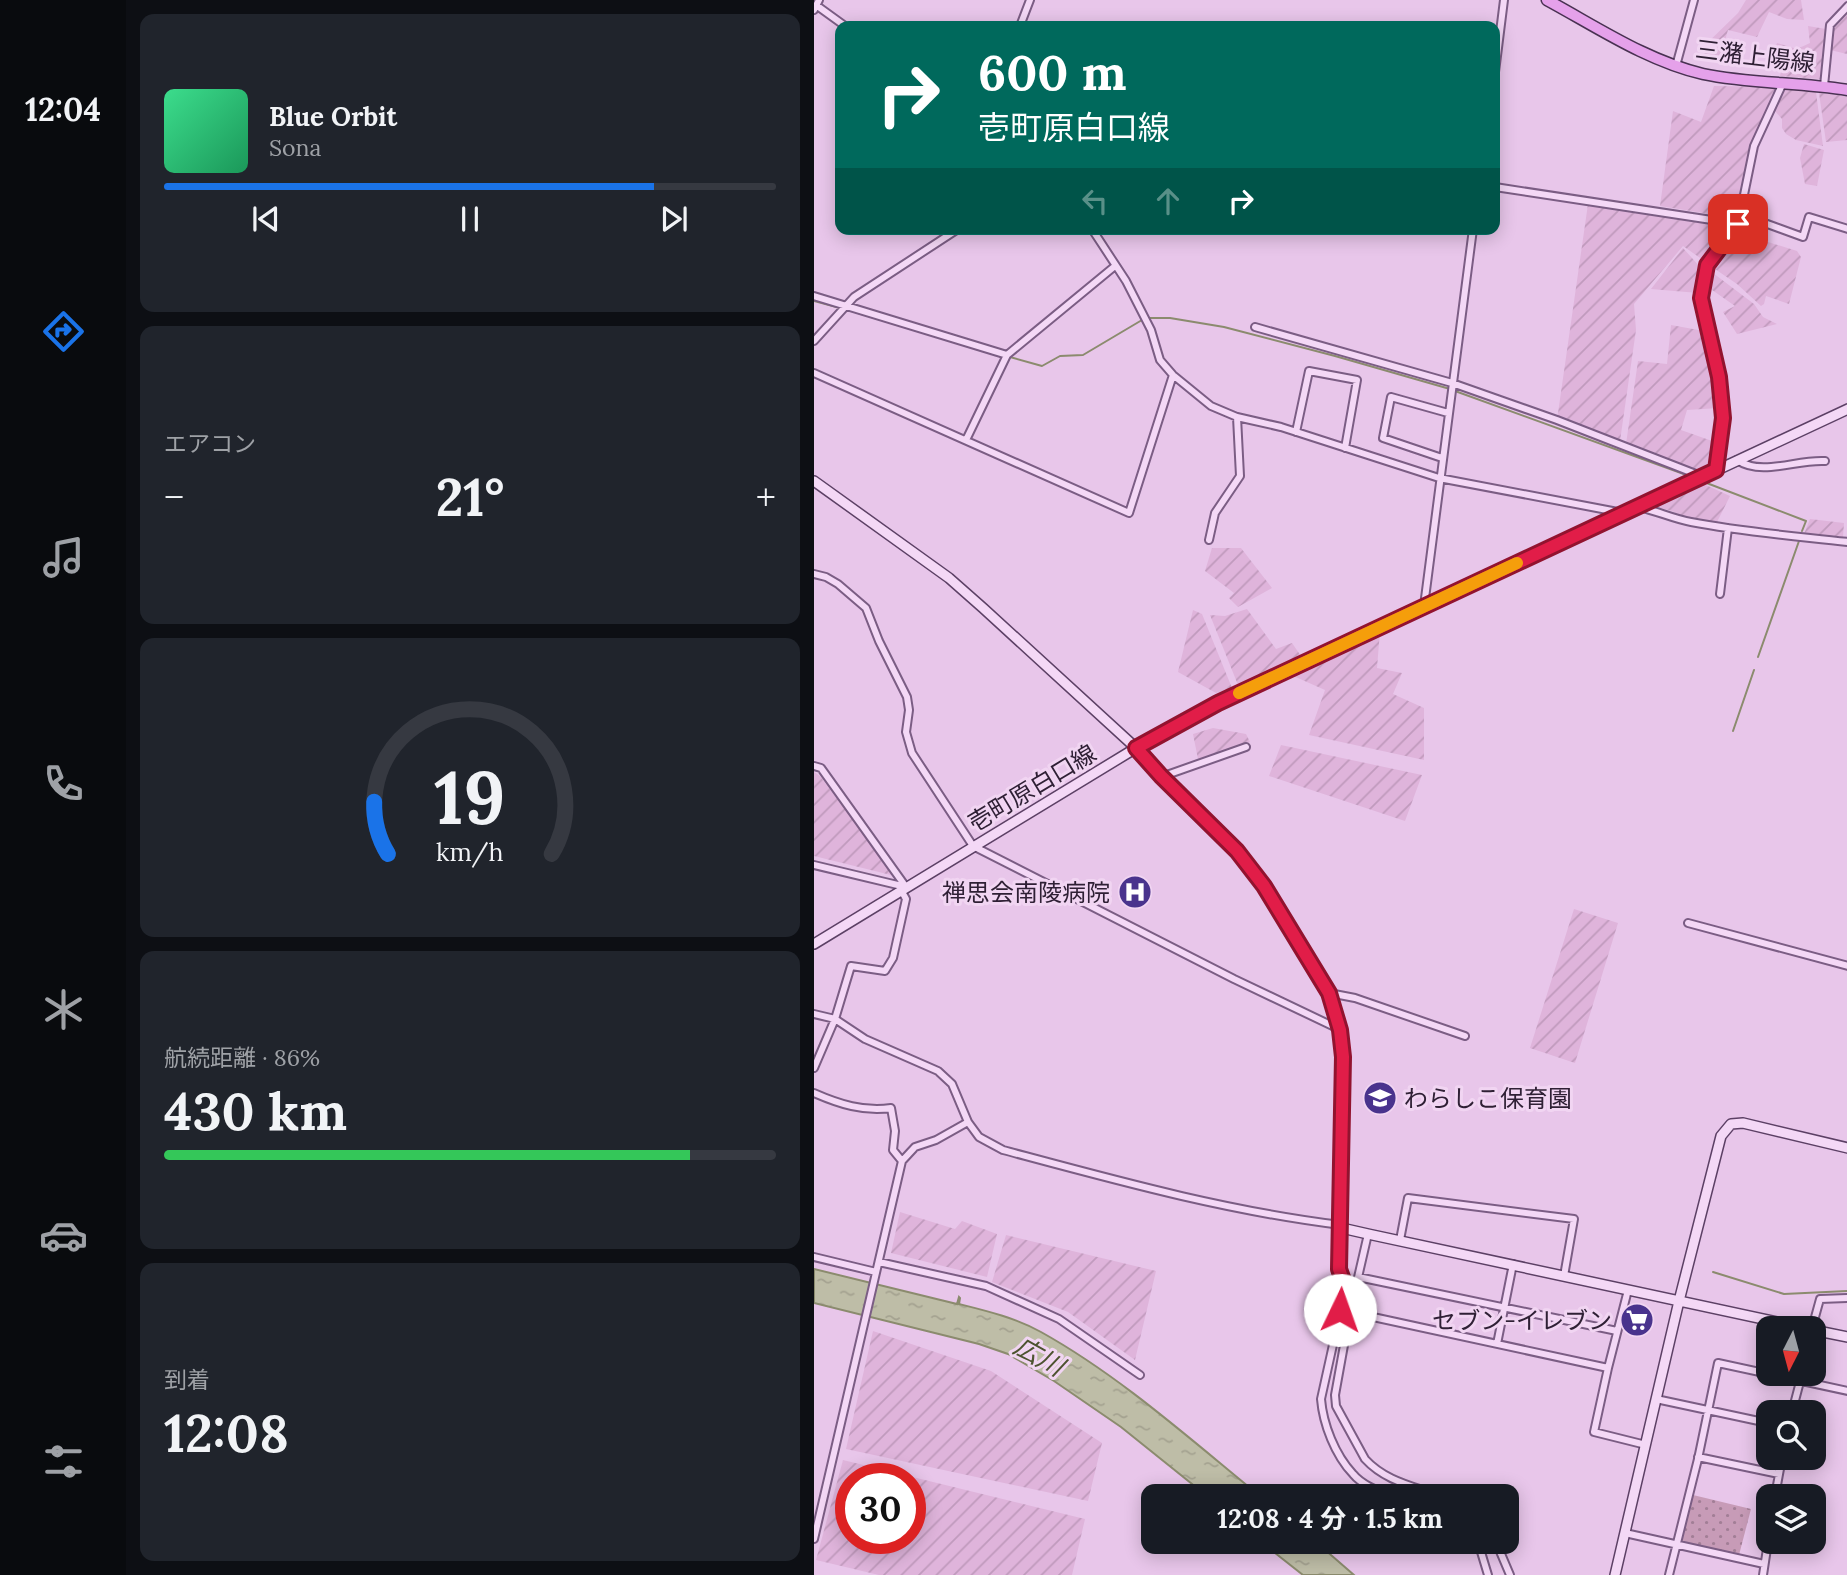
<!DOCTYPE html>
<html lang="ja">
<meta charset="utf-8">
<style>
:root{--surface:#171b24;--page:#20242c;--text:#f1f3f6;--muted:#9ea1a6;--line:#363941;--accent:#1a73e8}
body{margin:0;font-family:Lora,"Noto Sans JP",serif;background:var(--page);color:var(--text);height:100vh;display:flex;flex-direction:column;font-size:26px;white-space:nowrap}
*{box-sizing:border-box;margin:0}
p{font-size:23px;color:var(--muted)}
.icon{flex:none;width:38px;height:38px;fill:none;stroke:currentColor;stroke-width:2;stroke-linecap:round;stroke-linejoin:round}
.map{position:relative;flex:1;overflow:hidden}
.sheet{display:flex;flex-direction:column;gap:14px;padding:14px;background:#0d0f14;width:688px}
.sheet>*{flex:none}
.guide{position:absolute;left:21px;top:21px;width:665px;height:214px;border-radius:14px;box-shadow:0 4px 18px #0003;background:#00695c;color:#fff;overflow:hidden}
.needle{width:46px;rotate:186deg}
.buttons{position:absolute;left:942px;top:1316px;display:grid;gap:14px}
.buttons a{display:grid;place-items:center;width:70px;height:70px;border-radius:14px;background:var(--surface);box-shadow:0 4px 18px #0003;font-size:35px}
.speed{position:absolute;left:21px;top:1463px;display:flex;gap:14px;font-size:35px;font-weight:700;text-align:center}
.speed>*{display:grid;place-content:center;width:91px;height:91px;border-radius:50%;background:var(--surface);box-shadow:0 4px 18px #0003;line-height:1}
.speed .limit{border:10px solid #d22;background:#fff;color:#111}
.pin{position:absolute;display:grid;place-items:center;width:60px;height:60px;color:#fff;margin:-30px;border-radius:14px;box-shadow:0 4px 10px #0006}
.me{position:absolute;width:77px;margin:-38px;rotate:3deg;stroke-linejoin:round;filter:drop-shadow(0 0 5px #0008)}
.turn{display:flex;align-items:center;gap:24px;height:147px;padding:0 28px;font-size:32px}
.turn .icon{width:91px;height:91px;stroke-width:2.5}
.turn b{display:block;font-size:49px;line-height:60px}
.lanes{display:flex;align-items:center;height:66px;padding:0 28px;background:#0003;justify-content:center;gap:35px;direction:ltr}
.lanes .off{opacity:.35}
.big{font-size:52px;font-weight:700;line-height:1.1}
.sheet .card{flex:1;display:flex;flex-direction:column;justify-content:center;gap:10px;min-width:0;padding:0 24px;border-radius:14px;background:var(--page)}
.sheet .dial{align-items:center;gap:0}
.dial svg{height:182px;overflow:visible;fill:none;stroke:var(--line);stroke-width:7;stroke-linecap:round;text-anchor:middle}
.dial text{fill:var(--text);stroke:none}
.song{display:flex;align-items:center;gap:21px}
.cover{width:84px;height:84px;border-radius:10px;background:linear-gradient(135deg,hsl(150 70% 55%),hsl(150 70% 35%))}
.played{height:7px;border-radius:4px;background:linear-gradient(90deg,var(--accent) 80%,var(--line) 80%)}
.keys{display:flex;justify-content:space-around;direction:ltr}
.heat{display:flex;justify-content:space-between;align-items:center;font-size:38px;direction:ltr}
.charge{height:10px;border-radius:5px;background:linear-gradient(90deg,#34c759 86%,var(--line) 0)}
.trip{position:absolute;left:327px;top:1484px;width:378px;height:70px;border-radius:14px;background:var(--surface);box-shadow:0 4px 18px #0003;font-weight:700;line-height:70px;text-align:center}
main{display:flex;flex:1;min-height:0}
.dock{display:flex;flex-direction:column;width:126px;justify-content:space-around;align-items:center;background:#090b0e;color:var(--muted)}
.dock .icon{width:49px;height:49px}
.dock .current{color:var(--accent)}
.dock b{font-size:32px;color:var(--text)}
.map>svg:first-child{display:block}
.farmland{fill:url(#farmland-furrows);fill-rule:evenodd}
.park{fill:url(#park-dots)}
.water{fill:url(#water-ripples);stroke:#8b8b6e;stroke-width:2}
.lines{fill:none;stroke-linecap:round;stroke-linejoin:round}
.stream{stroke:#8b8b6e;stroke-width:2}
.street-casing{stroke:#7b5d84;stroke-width:10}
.secondary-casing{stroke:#5c4065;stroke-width:12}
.primary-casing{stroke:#493152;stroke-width:13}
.street{stroke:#f4d8f6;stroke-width:6}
.secondary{stroke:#f4d8f6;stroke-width:9}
.primary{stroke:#e5a1ea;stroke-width:10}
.route-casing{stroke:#92132f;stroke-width:18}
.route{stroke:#e11d48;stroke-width:12}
.slow{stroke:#f59e0b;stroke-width:12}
.labels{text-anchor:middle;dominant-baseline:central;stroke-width:6;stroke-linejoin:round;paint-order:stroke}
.street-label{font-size:24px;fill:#2f2035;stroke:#f1d5f2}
.poi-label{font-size:24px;fill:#2f2035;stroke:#f1d5f2;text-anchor:end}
.water-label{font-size:26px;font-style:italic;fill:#4d5330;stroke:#f1d5f2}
</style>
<main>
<nav class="dock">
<b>12:04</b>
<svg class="icon current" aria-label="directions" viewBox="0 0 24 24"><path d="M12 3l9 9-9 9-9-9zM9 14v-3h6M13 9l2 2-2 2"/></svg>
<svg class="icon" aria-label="music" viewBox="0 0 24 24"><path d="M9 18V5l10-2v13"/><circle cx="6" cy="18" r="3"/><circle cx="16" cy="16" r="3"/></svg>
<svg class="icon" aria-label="phone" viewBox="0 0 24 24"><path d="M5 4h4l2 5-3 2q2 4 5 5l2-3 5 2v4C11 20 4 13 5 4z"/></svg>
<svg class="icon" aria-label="climate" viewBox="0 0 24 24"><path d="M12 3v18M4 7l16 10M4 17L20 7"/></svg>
<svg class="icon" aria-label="car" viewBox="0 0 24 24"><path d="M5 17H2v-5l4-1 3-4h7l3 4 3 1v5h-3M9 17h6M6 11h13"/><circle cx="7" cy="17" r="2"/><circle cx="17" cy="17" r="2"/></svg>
<svg class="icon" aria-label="filters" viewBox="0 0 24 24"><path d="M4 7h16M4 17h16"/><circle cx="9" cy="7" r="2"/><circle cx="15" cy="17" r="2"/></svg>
</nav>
<section class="sheet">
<div class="card">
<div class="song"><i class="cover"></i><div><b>Blue Orbit</b><p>Sona</p></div></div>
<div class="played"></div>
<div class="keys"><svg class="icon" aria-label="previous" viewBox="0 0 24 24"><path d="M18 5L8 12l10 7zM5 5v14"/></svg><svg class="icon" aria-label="pause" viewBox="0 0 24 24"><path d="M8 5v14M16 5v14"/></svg><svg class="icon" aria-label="next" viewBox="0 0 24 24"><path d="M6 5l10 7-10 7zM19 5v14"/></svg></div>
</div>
<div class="card"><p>エアコン</p>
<div class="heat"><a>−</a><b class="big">21°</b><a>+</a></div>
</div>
<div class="card dial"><svg viewBox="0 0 100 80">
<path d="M14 69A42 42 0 1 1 86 69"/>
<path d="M14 69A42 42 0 0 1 8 46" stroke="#1a73e8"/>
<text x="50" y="56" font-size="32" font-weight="700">19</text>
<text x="50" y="72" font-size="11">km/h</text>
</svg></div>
<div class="card"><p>航続距離 · 86%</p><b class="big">430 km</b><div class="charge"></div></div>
<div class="card"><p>到着</p><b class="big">12:08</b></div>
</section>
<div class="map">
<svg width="1034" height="1575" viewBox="0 0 1034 1575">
<defs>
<pattern id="farmland-furrows" width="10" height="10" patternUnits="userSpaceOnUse" patternTransform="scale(1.75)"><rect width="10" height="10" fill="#dfb4db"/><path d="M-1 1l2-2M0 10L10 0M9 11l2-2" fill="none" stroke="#c09abd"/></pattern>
<pattern id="park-dots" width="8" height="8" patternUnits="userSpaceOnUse" patternTransform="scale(1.75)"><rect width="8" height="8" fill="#c79bb7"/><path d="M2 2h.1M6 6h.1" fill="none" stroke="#a27e96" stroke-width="1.8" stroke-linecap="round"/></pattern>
<pattern id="water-ripples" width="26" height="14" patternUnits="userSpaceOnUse" patternTransform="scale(1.75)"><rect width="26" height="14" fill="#bebda7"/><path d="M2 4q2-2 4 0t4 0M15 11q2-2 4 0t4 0" fill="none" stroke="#a4a290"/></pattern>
</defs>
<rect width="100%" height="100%" fill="#e8c6ea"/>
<path class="farmland" d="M932 0H987L990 20 973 19 955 12 943 37 914 30 907 54 901 58 885 51 924 13Z
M1033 10V54L1016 50 1018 27Z
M994 26 1012 29 1007 79 966 76 970 59 959 54 963 43 983 49 996 43Z
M900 86 965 87 937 145 920 218 846 206 859 111 887 122Z
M970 88 1002 92 1009 146 982 140 972 134 968 128V119L960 110Z
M1005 93 1033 96V140L1012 142Z
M990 144 1010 150 1003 186 991 184 986 158Z
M774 204 913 225 914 229 889 260 869 246 820 304 822 330 806 441 743 420Z
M927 228 941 238 983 251 987 257 975 304 952 296 950 304 947 306 923 284 898 267 904 256Z
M869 248 887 268 884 293 837 289Z
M895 270 940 304 949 317 963 324 923 334 909 312 921 306 891 285Z
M857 325 890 331 900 371 905 408 873 410 867 430 901 442 896 469 887 472 812 444 824 361 853 364Z
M885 482 916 496 902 524 875 520 858 511 835 505Z
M996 519 1030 523 1029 537 990 534Z
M398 548H427L458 588 424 607 415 598 420 593 391 571Z
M433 609 462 649 478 643 487 656 424 685 396 615 411 616Z
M379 610 388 614 418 688 402 693 364 672Z
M566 631 563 668 588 673 579 694 610 708V760L495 735 511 690 477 675Z
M399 728 432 734 436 742 384 759 379 734Z
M467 745 608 775 591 821 455 776Z
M0 772 6 776 81 876 0 856Z
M760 909 804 923 761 1063 716 1048Z
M86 1212 141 1229 148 1221 183 1234 173 1277 77 1253Z
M192 1235 342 1271 321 1360 254 1312 178 1282Z
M59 1331 177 1371 288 1443 274 1501 32 1449Z
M29 1460 271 1519 258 1575H65L2 1560ZM37 1479H96V1538H37Z"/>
<path class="park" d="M879 1495 937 1509 925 1555 868 1541Z"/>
<path class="water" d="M0 1269 143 1304 145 1297 146 1298 145 1304C173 1311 202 1318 227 1332 306 1376 376 1439 446 1496H393L307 1427 240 1381 194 1354 165 1344 0 1303Z
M448 1542H502L540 1575H489L451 1545 449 1547 446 1545Z"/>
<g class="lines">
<path class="stream" d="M0 301 26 308
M31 309 127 338
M333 318H356L410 327 521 356 636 389
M196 357 228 366 246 356 269 355 328 320
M641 391 878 477
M890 482 992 521 988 531
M944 657 985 541
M919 731 940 670
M899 1272 970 1294 1034 1291"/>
<defs>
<path id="street" d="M2 5 31 26
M0 10 5 0
M206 26 216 0
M862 66 880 0
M681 72 690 0
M1010 86 1016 25 1034 6
M681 187 924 224
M926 214 989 237 995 217 1034 229
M278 229 312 281 337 330 346 360 359 375 397 406 423 417 467 427 625 478 809 513
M0 296 193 355
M441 327 638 383 743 420 887 476
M0 341 40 297 144 229
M0 373 315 513 359 375
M482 432 495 371 543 380 531 448
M152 440 193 355 301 266
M628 458 569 438 577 397 634 413
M923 460C949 477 982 459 1011 461
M902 470 909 418 905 377 887 298 890 279 893 265 924 224 940 146 969 83
M825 507C843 511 860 519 877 522 929 532 981 536 1034 542
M395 540 401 513 426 476 423 417
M0 574 12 577 24 584 52 608 65 641 93 697 95 710 92 732 98 753 159 846 420 979 525 1029
M906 594 914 528
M610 606 659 229
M0 766 7 768 92 887
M347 777 432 747
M0 865 92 887
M874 923 1034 966
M515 993 541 998 651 1036
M0 1014 21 1019 51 1039 124 1071 138 1084 154 1122 165 1137 189 1150C301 1180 412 1211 527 1225L525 1269 532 1286 507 1399C509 1424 521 1455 539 1474 548 1485 564 1491 577 1496
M0 1068 21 1019 37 966 71 971 79 958 92 899 87 890
M0 1093C25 1104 50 1112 77 1108L81 1131 79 1150 88 1161
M554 1234 536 1312 521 1395 522 1406 551 1459C571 1481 599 1486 626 1496
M586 1240 594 1198 760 1219 750 1276
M0 1257 62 1272
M65 1262 172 1286 245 1319 326 1375
M544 1277 803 1331
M536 1312 794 1368 780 1432 832 1445
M998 1328 1006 1299 1034 1298
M683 1344 699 1264
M794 1368 814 1290
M842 1399 954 1423
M978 1412 988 1374
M884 1457 965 1474
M961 1496 968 1458
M811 1533 950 1564
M0 1539 88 1161 101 1147 122 1140 154 1122
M664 1542 674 1575
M682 1542 696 1575
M855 1575 884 1459 904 1363 1034 1391
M949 1575 954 1542"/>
<path id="secondary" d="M0 481 135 578 169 608 322 748 347 777 423 851 450 886 515 993 525 1029 529 1057 527 1225 532 1229 554 1234 991 1328
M0 944 322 748 404 703 1034 409
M999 1330 1034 1337
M801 1575 865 1301 907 1136 917 1124 929 1123 1034 1148"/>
<path id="primary" d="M733 0C783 27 833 61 889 74 936 84 985 82 1034 90"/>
</defs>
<use href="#street" class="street-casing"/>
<use href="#secondary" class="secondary-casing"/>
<use href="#primary" class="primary-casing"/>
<use href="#street" class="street"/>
<use href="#secondary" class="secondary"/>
<use href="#primary" class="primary"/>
</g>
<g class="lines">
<defs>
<path id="route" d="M526 1310 531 1286 525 1269 529 1057 526 1030 515 993 450 886 423 851 347 776 322 748 404 703 902 470 909 418 905 377 887 298 893 265 924 224"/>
</defs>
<use href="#route" class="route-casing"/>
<use href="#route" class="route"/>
<path class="slow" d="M425 693 703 563"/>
</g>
<defs>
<symbol id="hospital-disc" viewBox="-11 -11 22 22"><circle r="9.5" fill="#49338d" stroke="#f1d5f2"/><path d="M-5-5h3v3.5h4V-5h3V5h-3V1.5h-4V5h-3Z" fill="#fff"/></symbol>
<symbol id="school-disc" viewBox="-11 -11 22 22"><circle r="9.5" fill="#49338d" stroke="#f1d5f2"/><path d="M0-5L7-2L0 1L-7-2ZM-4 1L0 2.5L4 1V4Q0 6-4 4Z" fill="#fff"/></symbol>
<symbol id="supermarket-disc" viewBox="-11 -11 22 22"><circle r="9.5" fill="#49338d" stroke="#f1d5f2"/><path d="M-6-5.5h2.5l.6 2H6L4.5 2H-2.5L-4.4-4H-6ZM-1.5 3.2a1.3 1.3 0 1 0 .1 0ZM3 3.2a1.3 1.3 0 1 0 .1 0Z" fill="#fff"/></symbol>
</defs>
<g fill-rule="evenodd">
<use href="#hospital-disc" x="302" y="873" width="38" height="38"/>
<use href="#school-disc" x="547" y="1079" width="38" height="38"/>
<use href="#supermarket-disc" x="804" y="1301" width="38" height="38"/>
</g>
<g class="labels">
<g class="street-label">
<text transform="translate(941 56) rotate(7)">三潴上陽線</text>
<text transform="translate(218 788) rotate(-31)">壱町原白口線</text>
</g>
<g class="poi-label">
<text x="296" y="892">禅思会南陵病院</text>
<text x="590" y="1098" text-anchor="start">わらしこ保育園</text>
<text x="798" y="1320">セブン-イレブン</text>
</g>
<g class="water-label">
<text transform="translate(225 1356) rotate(29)">広川</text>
</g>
</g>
</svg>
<div class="buttons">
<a><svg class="needle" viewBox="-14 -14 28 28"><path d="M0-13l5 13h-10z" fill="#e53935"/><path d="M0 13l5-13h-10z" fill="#9ea1a6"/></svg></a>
<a><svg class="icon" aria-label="search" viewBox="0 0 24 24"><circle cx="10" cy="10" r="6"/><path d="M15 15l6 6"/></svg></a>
<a><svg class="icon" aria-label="layers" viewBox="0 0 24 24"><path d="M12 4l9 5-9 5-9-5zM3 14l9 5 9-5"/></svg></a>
</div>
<div class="speed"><div class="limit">30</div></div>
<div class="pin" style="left:924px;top:224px;background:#d93025"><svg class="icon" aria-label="arrive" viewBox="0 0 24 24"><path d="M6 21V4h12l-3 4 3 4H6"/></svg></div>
<svg class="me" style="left:526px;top:1310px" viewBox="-20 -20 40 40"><circle r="19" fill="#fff"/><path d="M0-13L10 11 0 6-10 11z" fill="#e11d48"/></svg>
<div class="trip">12:08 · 4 分 · 1.5 km</div>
<div class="guide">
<div class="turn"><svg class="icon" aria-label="right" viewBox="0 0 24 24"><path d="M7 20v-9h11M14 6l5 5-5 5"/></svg><div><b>600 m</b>壱町原白口線</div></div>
<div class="lanes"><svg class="icon off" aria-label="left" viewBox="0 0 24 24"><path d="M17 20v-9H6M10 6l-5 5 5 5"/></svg><svg class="icon off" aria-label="ahead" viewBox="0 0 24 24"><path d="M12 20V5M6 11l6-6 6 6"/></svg><svg class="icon" aria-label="right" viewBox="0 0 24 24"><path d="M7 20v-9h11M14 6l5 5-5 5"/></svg></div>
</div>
</div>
</main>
